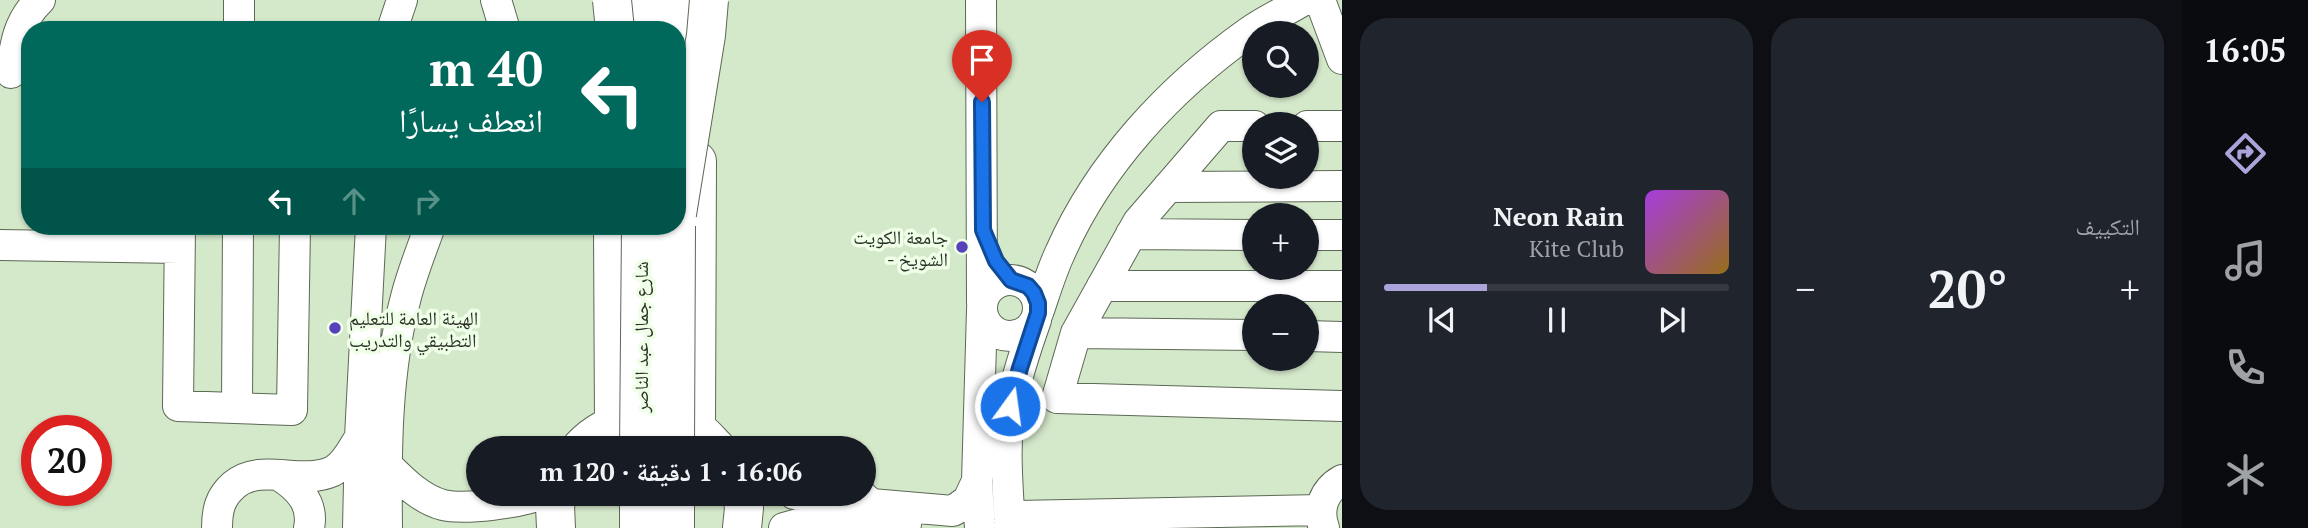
<!DOCTYPE html>
<html lang="ar">
<meta charset="utf-8">
<style>
:root{--surface:#171b24;--page:#20242c;--text:#f1f3f6;--muted:#9ea1a6;--line:#363941;--accent:#aba4db}
body{margin:0;font-family:"PT Serif","Noto Naskh Arabic",serif;background:var(--page);color:var(--text);direction:rtl;height:100vh;display:flex;flex-direction:column;font-size:26px;white-space:nowrap}
*{box-sizing:border-box;margin:0}
p{font-size:23px;color:var(--muted)}
.icon{flex:none;width:38px;height:38px;fill:none;stroke:currentColor;stroke-width:2;stroke-linecap:round;stroke-linejoin:round}
.map{position:relative;flex:1;overflow:hidden;direction:ltr}
.panel{display:flex;flex-direction:column;gap:18px;padding:18px;background:#0d0f14;width:840px}
.panel>*{flex:none}
.top-card{position:absolute;left:21px;top:21px;width:665px;height:214px;border-radius:28px;box-shadow:0 2px 5px #0004;direction:rtl;background:#00695c;color:#fff;overflow:hidden}
.controls{position:absolute;left:1242px;top:21px;display:grid;gap:14px}
.controls a{display:grid;place-items:center;width:77px;height:77px;border-radius:50%;background:var(--surface);box-shadow:0 2px 5px #0004;font-size:35px}
.speed{position:absolute;left:21px;top:415px;display:flex;gap:14px;font-size:35px;font-weight:700;text-align:center}
.speed>*{display:grid;place-content:center;width:91px;height:91px;border-radius:50%;background:var(--surface);box-shadow:0 2px 5px #0004;line-height:1}
.speed .limit{border:10px solid #d22;background:#fff;color:#111}
.pin{position:absolute;display:grid;place-items:center;width:60px;height:60px;color:#fff;margin:-72px -30px;border-radius:50% 50% 50% 0;rotate:-45deg;box-shadow:0 0 7px #0007}
.pin .icon{rotate:45deg}
.me{position:absolute;width:77px;margin:-38px;rotate:14deg;stroke-linejoin:round;filter:drop-shadow(0 0 5px #0008)}
.turn{display:flex;align-items:center;gap:24px;height:147px;padding:0 28px;font-size:32px}
.turn .icon{width:91px;height:91px;stroke-width:2.5}
.turn b{display:block;font-size:49px;line-height:60px}
.lanes{display:flex;align-items:center;height:66px;padding:0 28px;background:#0003;justify-content:center;gap:35px;direction:ltr}
.lanes .off{opacity:.35}
.big{font-size:52px;font-weight:700;line-height:1.1}
.panel .card{flex:1;display:flex;flex-direction:column;justify-content:center;gap:10px;min-width:0;padding:0 24px;border-radius:28px;background:var(--page)}
.song{display:flex;align-items:center;gap:21px}
.cover{width:84px;height:84px;border-radius:10px;background:linear-gradient(135deg,hsl(280 70% 55%),hsl(40 70% 35%))}
.played{height:7px;border-radius:4px;background:linear-gradient(90deg,var(--accent) 30%,var(--line) 30%)}
.keys{display:flex;justify-content:space-around;direction:ltr}
.heat{display:flex;justify-content:space-between;align-items:center;font-size:38px;direction:ltr}
.panel .tiles{flex:1;display:grid;gap:18px;grid-template-columns:repeat(2,1fr)}
.trip{position:absolute;left:466px;top:436px;width:410px;height:70px;border-radius:35px;background:var(--surface);box-shadow:0 2px 5px #0004;font-weight:700;line-height:70px;text-align:center;direction:rtl}
main{display:flex;flex:1;min-height:0}
.menu{display:flex;flex-direction:column;width:126px;justify-content:space-around;align-items:center;background:#090b0e;color:var(--muted)}
.menu .icon{width:49px;height:49px}
.menu .current{color:var(--accent)}
.menu b{font-size:32px;color:var(--text)}
.map>svg:first-child{display:block}
.built{fill:#d4e8ca;fill-rule:evenodd}
.lines{fill:none;stroke-linecap:round;stroke-linejoin:round}
.minor-casing{stroke:#5c6955;stroke-width:32}
.major-casing{stroke:#5c6955;stroke-width:40}
.highway-casing{stroke:#5c6955;stroke-width:40}
.minor{stroke:#fff;stroke-width:30}
.major{stroke:#fff;stroke-width:38}
.highway{stroke:#fff;stroke-width:38}
.highway-bridge-casing{stroke:#5c6955;stroke-width:40;stroke-linecap:butt}
.highway-bridge{stroke:#fff;stroke-width:38}
.route-casing{stroke:#114b97;stroke-width:18}
.route{stroke:#1a73e8;stroke-width:12}
.poi-dot{fill:#5643bb;stroke:#efffe7;stroke-width:2.5}
.labels{text-anchor:middle;dominant-baseline:central;stroke-width:7;stroke-linejoin:round;paint-order:stroke}
.poi-label{font-size:19px;fill:#2b3128;stroke:#efffe7;text-anchor:end}
.street-label{font-size:19px;fill:#2b3128;stroke:#efffe7}
</style>
<main>
<nav class="menu">
<b>16:05</b>
<svg class="icon current" aria-label="directions" viewBox="0 0 24 24"><path d="M12 3l9 9-9 9-9-9zM9 14v-3h6M13 9l2 2-2 2"/></svg>
<svg class="icon" aria-label="music" viewBox="0 0 24 24"><path d="M9 18V5l10-2v13"/><circle cx="6" cy="18" r="3"/><circle cx="16" cy="16" r="3"/></svg>
<svg class="icon" aria-label="phone" viewBox="0 0 24 24"><path d="M5 4h4l2 5-3 2q2 4 5 5l2-3 5 2v4C11 20 4 13 5 4z"/></svg>
<svg class="icon" aria-label="climate" viewBox="0 0 24 24"><path d="M12 3v18M4 7l16 10M4 17L20 7"/></svg>
</nav>
<section class="panel">
<div class="tiles">
<div class="card"><p>التكييف</p>
<div class="heat"><a>−</a><b class="big">20°</b><a>+</a></div>
</div>
<div class="card">
<div class="song"><i class="cover"></i><div><b>Neon Rain</b><p>Kite Club</p></div></div>
<div class="played"></div>
<div class="keys"><svg class="icon" aria-label="previous" viewBox="0 0 24 24"><path d="M18 5L8 12l10 7zM5 5v14"/></svg><svg class="icon" aria-label="pause" viewBox="0 0 24 24"><path d="M8 5v14M16 5v14"/></svg><svg class="icon" aria-label="next" viewBox="0 0 24 24"><path d="M6 5l10 7-10 7zM19 5v14"/></svg></div>
</div>
</div>
</section>
<div class="map">
<svg width="1342" height="528" viewBox="0 0 1342 528">
<rect width="100%" height="100%" fill="#e2f2da"/>
<path class="built" d="M0 0H1342V528H0ZM30 30H677V226H30ZM1255 33H1307V86H1255ZM1255 124H1307V177H1255ZM1255 215H1307V268H1255ZM1255 306H1307V359H1255ZM37 430H96V490H37ZM478 448H863V494H478Z"/>
<g class="lines">
<defs>
<path id="minor" d="M496 0 505 30
M981 0 982 303
M1320 0 1342 59
M239 30V0
M392 30 402 0
M11 73C15 44 18 21 40 0
M1255 126H1221L1138 222 1076 333 1057 398 1342 406
M1307 126H1342
M1168 187 1342 186
M180 226 178 406 292 410 295 226
M1131 234 1255 235
M1307 235H1342
M0 245 179 248
M982 308a28 28 0 1 1 56 0a28 28 0 1 1-56 0Z
M1102 286H1342
M1038 313C1045 293 1051 272 1060 253 1099 164 1170 88 1249 32 1266 20 1286 11 1304 0
M1076 333 1255 335
M1307 336 1342 337
M237 407 238 226
M386 464C402 480 420 499 443 505 464 510 522 503 541 494
M280 476C299 488 314 504 309 528
M794 494 862 496 871 504 953 511 968 500 977 481
M1010 516 1321 510
M217 528C217 510 220 497 234 485 261 462 302 486 333 471 346 464 353 448 360 437
M358 528 360 437 371 226
M387 528C386 451 386 372 406 297 412 273 422 249 430 226
M784 528 802 523 865 526 871 521 906 524
M980 528 977 481 982 310
M1010 528C1008 488 1003 443 1011 404 1017 375 1026 348 1036 320
M1324 528C1317 509 1324 490 1342 480"/>
<path id="major" d="M613 226 614 424
M696 429 697 161
M581 448C608 418 660 406 696 429 703 433 710 442 716 448
M742 494 744 508 742 528
M556 528 555 506 558 494"/>
<path id="highway" d="M640 0V30
M676 0V30
M639 528V494
M675 528V494"/>
</defs>
<use href="#minor" class="minor-casing"/>
<use href="#major" class="major-casing"/>
<use href="#highway" class="highway-casing"/>
<use href="#minor" class="minor"/>
<use href="#major" class="major"/>
<use href="#highway" class="highway"/>
<defs>
<path id="highway-bridge" d="M612 0 615 30
M677 214 706 35 709 0
M639 448 641 226
M675 448 676 226"/>
</defs>
<use href="#highway-bridge" class="highway-bridge-casing"/>
<use href="#highway-bridge" class="highway-bridge"/>
</g>
<g class="lines">
<defs>
<path id="route" d="M982 102 983 230 996 261 1011 280 1028 286 1034 293 1038 303V313L1020 368 1010 406"/>
</defs>
<use href="#route" class="route-casing"/>
<use href="#route" class="route"/>
</g>
<g class="poi-dot">
<circle cx="962" cy="247" r="7"/>
<circle cx="335" cy="328" r="7"/>
</g>
<g class="labels">
<g class="poi-label">
<text x="948" y="236">جامعة الكويت<tspan x="948" dy="22">- الشويخ</tspan></text>
<text x="349" y="317" text-anchor="start">الهيئة العامة للتعليم<tspan x="349" dy="22">التطبيقي والتدريب</tspan></text>
</g>
<g class="street-label">
<text transform="translate(640 337) rotate(-90)">شارع جمال عبد الناصر</text>
</g>
</g>
</svg>
<div class="controls">
<a><svg class="icon" aria-label="search" viewBox="0 0 24 24"><circle cx="10" cy="10" r="6"/><path d="M15 15l6 6"/></svg></a>
<a><svg class="icon" aria-label="layers" viewBox="0 0 24 24"><path d="M12 4l9 5-9 5-9-5zM3 14l9 5 9-5"/></svg></a>
<a>+</a>
<a>−</a>
</div>
<div class="speed"><div class="limit">20</div></div>
<div class="pin" style="left:982px;top:102px;background:#d93025"><svg class="icon" aria-label="arrive" viewBox="0 0 24 24"><path d="M6 21V4h12l-3 4 3 4H6"/></svg></div>
<svg class="me" style="left:1010px;top:406px" viewBox="-20 -20 40 40"><circle r="17" fill="#1a73e8" stroke="#fff" stroke-width="3"/><path d="M0-11L8 9 0 5-8 9z" fill="#fff"/></svg>
<div class="trip">16:06 · 1 دقيقة · 120 m</div>
<div class="top-card">
<div class="turn"><svg class="icon" aria-label="left" viewBox="0 0 24 24"><path d="M17 20v-9H6M10 6l-5 5 5 5"/></svg><div><b>40 m</b>انعطف يسارًا</div></div>
<div class="lanes"><svg class="icon" aria-label="left" viewBox="0 0 24 24"><path d="M17 20v-9H6M10 6l-5 5 5 5"/></svg><svg class="icon off" aria-label="ahead" viewBox="0 0 24 24"><path d="M12 20V5M6 11l6-6 6 6"/></svg><svg class="icon off" aria-label="right" viewBox="0 0 24 24"><path d="M7 20v-9h11M14 6l5 5-5 5"/></svg></div>
</div>
</div>
</main>
